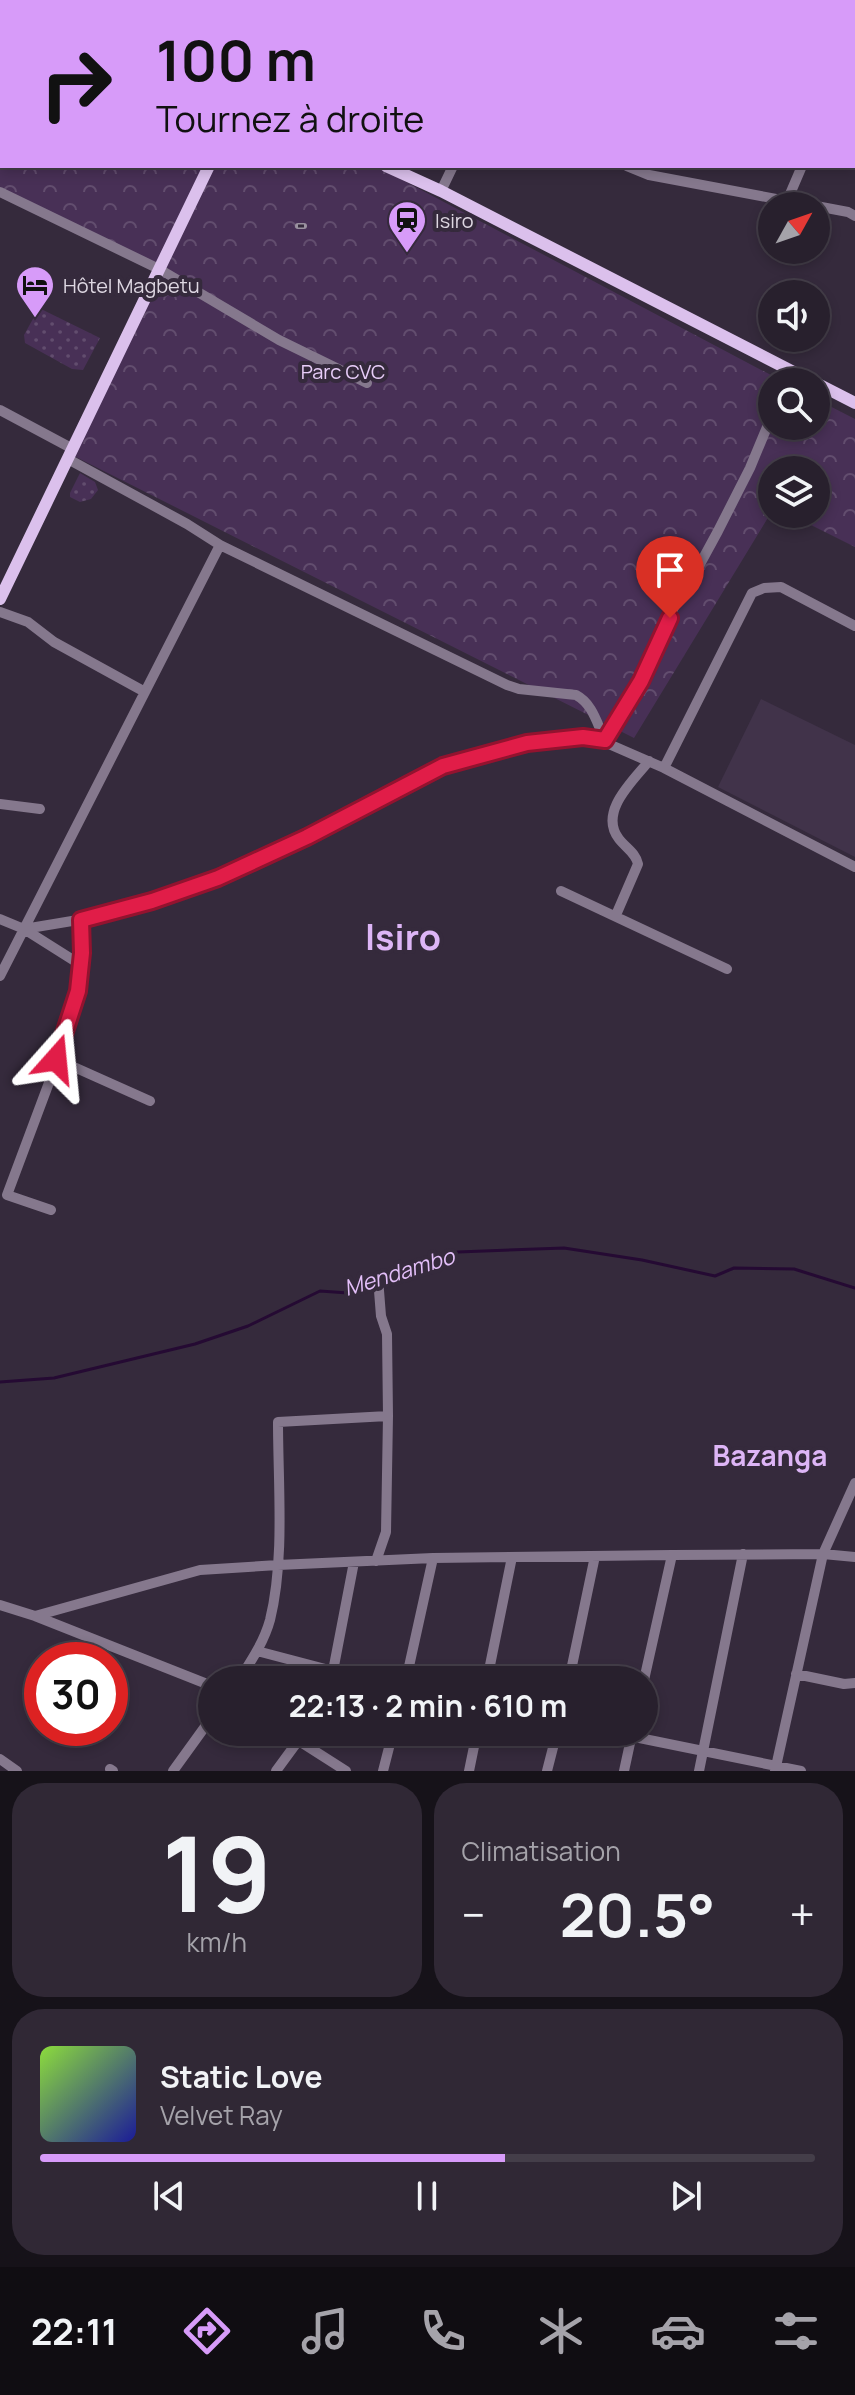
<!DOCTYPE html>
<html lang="fr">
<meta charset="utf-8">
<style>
:root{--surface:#28202d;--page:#302835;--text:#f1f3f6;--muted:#a5a3aa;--line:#443e49;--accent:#d79bf9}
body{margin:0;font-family:Manrope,sans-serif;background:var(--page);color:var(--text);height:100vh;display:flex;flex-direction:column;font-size:30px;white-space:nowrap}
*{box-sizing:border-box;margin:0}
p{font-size:26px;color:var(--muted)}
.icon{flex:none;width:44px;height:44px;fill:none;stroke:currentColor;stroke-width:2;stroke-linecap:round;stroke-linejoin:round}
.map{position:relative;height:1771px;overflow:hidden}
.details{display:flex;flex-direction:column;gap:12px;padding:12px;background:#161219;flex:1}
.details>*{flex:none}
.hud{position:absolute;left:0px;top:0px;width:856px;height:168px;box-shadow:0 4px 12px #0003,0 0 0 2px var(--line);background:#d79bf9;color:#111;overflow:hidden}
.needle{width:52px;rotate:50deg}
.fabs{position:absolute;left:758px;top:192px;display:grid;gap:16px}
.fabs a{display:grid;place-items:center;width:72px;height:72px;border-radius:50%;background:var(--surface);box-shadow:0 4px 12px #0003,0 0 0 2px var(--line);font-size:40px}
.speed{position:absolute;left:24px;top:1642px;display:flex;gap:16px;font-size:40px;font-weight:700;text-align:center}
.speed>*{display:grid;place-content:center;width:104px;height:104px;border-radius:50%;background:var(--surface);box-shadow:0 4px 12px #0003,0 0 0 2px var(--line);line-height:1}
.speed .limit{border:12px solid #d22;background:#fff;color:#111}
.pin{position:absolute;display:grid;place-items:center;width:68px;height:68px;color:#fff;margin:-82px -34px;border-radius:50% 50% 50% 0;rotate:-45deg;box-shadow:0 0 8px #0007}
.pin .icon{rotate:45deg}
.me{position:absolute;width:88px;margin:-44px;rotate:18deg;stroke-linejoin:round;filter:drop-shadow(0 0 6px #0008)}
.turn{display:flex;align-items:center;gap:28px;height:168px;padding:0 24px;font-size:36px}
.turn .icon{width:104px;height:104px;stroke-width:2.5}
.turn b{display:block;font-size:56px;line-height:68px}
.big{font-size:60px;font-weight:700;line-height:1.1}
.details .widget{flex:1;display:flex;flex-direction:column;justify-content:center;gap:12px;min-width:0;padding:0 28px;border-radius:32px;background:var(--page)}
.details .dial{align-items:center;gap:0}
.dial b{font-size:104px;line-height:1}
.song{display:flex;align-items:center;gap:24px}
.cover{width:96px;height:96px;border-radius:12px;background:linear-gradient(135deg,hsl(90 70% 55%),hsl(240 70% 35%))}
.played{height:8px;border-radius:4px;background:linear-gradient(90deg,var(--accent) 60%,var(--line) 60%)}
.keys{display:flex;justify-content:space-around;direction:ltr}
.heat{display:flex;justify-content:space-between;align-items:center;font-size:44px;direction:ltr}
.details .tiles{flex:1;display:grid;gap:12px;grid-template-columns:1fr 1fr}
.widget:last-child{grid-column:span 2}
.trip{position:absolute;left:198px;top:1666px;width:460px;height:80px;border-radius:40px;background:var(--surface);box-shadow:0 4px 12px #0003,0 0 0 2px var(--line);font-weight:700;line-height:80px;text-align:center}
.tabs{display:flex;height:128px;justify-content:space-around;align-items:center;background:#100d12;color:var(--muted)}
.tabs .icon{width:56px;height:56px}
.tabs .on{color:var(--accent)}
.tabs b{font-size:36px;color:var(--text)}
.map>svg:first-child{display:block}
.built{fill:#41334a}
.grass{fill:url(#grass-dots)}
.park{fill:url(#park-crowns)}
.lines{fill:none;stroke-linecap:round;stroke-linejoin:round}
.stream{stroke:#250a33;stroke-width:3}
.minor{stroke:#85788d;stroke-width:10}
.major{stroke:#dbc0ec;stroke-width:12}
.rail-casing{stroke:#9a919f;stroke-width:6}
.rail{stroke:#352a3c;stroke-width:3;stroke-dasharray:9;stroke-linecap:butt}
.route-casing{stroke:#92132f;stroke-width:20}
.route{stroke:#e11d48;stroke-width:14}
.labels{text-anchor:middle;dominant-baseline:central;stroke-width:8;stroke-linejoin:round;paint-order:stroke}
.poi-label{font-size:20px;fill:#ded7e2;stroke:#352a3c;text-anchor:start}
.park-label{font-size:20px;fill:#e8cdf9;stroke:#352a3c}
.water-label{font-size:22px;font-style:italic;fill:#e3bff9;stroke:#352a3c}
.district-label{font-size:28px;font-weight:bold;fill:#ddb5f6;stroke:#352a3c}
.town-label{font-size:36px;font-weight:bold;fill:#ddb5f6;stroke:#352a3c}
</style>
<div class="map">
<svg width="855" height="1771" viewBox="0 0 855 1771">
<defs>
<pattern id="grass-dots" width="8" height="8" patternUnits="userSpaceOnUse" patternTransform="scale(2)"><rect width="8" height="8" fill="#483056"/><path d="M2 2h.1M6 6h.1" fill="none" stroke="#624d6e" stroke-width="1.8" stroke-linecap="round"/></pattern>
<pattern id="park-crowns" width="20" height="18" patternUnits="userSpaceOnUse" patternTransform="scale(2)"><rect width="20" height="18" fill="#483056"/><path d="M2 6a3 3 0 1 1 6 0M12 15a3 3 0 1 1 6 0" fill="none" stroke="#624d6e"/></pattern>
</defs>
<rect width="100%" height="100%" fill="#352a3c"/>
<path class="built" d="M761 699 855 745V857L718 787Z"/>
<path class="grass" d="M39 308 100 338 83 370 72 369 25 343 24 335Z
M80 473 95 482 98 490 91 499 80 502 70 497V493Z"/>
<path class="park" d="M0 0 59 2H2V166H376L784 382H772V426H816V399L855 419V547L789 514H816V470H772V511L634 738 64 451 158 270 0 193Z"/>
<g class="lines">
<path class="stream" d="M382 1277 396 1270 458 1252 564 1248 642 1260 715 1276 734 1268 794 1269 855 1288
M0 1382 54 1378 195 1344 248 1326 320 1291 348 1293 375 1280"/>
<path class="minor" d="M203 0 204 2
M514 0V2
M854 36 855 33
M854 95H855
M627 166 649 175 814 206
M441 191 453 166
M0 192 159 269 279 340 367 383
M787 201 802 166
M816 206 848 212 855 216
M0 410 73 449
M68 459 187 524 220 545 507 685 519 689 576 695C593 704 597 724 605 740L641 681 679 596 693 577 718 531 750 468 772 415
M0 612 28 622 54 642 145 692
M664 768 855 867
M0 804 40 809
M561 891 727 969
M616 915 638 864C636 853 626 848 619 839 598 812 633 781 649 761
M0 919 24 929 96 917 152 901 218 878 307 837 443 766 505 749 550 740 595 738 664 768 752 593 764 588 781 587 855 626
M24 929 81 965
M0 976 220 545
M56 1059 150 1101
M51 1210 7 1195 50 1080 78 991 82 953 81 920
M376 1561 386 1532 388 1416 387 1334 381 1316 378 1278
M0 1605 35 1616 200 1570 278 1565 433 1558 672 1555 823 1554 855 1557
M35 1616 212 1686
M257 1651 333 1671 386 1680
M333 1671 354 1562
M796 1674 844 1684 855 1683
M239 1680C251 1661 264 1642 270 1620 285 1559 278 1485 278 1422L388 1416
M406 1680 433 1558
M487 1680 512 1557
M569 1680 595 1556
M644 1680 672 1555
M285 1732 346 1771
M610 1732 801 1771
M0 1759 17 1771
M110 1769 113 1771
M173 1771 212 1717
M276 1771 298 1741
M383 1771 393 1732
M469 1771 477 1732
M547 1771 557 1732
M624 1771 632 1734
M699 1771 743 1554
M775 1771 823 1554 855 1483"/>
<path class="major" d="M55 0 59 2
M307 2 308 0
M386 166 441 191 813 382
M816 383 855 403
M0 599 209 166"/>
<defs>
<path id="rail" d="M298 226H304"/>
</defs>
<use href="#rail" class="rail-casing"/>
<use href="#rail" class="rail"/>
</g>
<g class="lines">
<defs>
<path id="route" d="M56 1059 78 991 82 953 81 920 152 901 218 878 307 837 443 766 527 743 583 737 605 740 641 681 670 618"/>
</defs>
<use href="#route" class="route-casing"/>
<use href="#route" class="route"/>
</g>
<defs>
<symbol id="station-pin" viewBox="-11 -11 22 30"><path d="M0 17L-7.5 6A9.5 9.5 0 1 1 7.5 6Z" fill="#d79bf9" stroke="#352a3c"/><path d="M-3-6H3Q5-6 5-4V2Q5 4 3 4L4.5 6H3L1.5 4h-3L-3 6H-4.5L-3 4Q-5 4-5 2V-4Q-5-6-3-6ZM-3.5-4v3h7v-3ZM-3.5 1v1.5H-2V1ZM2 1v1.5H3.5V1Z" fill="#111"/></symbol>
<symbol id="hotel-pin" viewBox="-11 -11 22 30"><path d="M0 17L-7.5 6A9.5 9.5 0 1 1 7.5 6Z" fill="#d79bf9" stroke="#352a3c"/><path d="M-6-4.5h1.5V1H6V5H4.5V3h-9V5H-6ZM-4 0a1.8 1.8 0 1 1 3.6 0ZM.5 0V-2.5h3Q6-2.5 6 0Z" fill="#111"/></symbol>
</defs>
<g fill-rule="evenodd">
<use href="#station-pin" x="385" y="198" width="44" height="60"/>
<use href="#hotel-pin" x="13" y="263" width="44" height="60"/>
</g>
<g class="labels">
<g class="poi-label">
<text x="435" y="220">Isiro</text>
<text x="63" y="285">Hôtel Magbetu</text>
</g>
<g class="park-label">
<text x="343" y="371">Parc CVC</text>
</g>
<g class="water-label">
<text transform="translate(399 1272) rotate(-17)">Mendambo</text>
</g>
<g class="district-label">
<text x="770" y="1455">Bazanga</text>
</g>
<g class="town-label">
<text x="403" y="936">Isiro</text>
</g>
</g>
</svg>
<div class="fabs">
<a><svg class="needle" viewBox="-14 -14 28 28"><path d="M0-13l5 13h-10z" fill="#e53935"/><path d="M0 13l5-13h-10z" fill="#a5a3aa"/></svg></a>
<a><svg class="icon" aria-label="sound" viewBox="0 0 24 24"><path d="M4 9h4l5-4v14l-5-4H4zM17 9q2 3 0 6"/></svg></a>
<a><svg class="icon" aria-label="search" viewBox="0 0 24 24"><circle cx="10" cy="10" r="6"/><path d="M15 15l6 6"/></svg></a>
<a><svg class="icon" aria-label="layers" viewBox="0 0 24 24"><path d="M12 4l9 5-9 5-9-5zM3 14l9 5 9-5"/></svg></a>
</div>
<div class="speed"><div class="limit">30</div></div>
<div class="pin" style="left:670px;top:618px;background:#d93025"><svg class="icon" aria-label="arrive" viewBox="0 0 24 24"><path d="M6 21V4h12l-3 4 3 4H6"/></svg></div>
<svg class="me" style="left:56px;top:1059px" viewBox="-20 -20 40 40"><path d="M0-17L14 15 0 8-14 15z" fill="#e11d48" stroke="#fff" stroke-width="4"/></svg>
<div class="trip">22:13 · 2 min · 610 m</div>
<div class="hud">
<div class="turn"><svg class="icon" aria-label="right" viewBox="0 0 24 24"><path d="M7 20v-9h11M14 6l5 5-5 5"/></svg><div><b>100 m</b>Tournez à droite</div></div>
</div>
</div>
<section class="details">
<div class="tiles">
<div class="widget dial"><b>19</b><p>km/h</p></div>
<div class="widget"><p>Climatisation</p>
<div class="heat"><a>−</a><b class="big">20.5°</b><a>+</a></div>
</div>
<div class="widget">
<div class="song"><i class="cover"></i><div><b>Static Love</b><p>Velvet Ray</p></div></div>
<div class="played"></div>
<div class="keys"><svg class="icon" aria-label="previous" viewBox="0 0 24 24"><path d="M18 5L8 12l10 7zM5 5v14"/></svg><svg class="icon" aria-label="pause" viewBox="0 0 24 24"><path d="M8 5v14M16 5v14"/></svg><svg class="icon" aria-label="next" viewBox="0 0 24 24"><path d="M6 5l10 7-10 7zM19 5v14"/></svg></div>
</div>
</div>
</section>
<nav class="tabs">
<b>22:11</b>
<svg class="icon on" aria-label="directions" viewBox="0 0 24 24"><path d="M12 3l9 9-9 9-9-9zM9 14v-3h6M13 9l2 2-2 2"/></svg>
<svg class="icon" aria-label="music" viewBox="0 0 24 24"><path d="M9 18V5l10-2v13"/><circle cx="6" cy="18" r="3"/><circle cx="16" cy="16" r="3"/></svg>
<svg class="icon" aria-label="phone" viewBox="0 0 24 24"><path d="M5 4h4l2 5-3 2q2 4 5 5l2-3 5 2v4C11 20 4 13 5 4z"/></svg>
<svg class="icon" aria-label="climate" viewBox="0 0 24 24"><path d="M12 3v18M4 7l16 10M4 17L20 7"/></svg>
<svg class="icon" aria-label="car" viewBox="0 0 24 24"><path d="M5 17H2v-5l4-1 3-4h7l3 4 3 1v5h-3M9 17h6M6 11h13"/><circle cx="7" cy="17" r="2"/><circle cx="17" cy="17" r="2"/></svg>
<svg class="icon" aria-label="filters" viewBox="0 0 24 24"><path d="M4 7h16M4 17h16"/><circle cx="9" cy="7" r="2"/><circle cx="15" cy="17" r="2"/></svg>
</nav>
